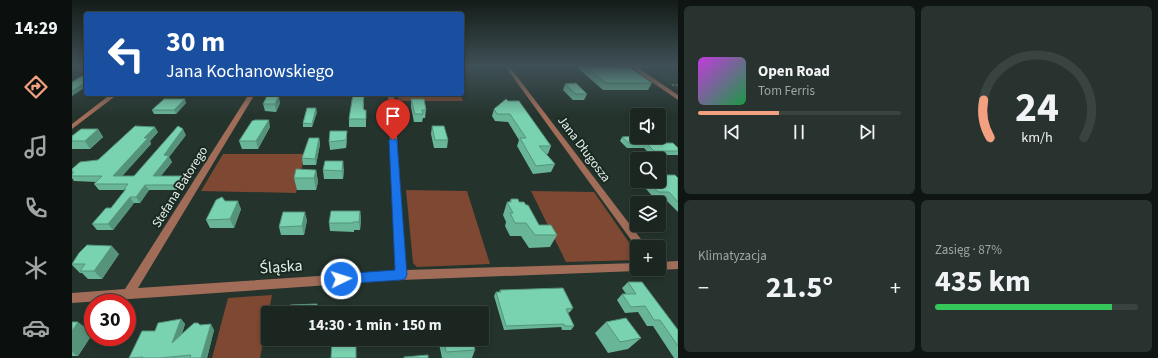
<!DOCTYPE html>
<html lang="pl">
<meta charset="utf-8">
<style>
:root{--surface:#1b2621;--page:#28322e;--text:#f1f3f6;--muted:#a0a5a5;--line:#39433f;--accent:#f2a07f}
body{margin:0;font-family:"Source Sans 3",sans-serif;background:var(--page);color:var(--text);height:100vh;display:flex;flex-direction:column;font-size:15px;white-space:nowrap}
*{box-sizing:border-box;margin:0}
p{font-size:13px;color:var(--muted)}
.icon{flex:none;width:22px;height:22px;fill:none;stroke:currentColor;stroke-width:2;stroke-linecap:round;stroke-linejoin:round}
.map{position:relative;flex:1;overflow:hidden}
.details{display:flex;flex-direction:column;gap:6px;padding:6px;background:#0f1512;width:480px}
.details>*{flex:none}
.banner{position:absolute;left:12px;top:12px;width:380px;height:84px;border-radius:4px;box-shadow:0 2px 6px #0003,0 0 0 1px var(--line);background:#1a4fa0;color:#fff;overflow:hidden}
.controls{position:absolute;left:558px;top:108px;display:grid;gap:8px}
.controls a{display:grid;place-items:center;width:36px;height:36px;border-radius:4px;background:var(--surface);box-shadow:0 2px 6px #0003,0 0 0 1px var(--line);font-size:20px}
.speed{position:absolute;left:12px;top:294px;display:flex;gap:8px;font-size:20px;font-weight:700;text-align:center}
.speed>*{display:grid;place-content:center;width:52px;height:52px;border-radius:50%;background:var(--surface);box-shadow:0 2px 6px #0003,0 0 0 1px var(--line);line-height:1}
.speed .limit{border:6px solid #d22;background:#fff;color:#111}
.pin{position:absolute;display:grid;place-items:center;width:34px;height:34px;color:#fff;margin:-41px -17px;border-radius:50% 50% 50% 0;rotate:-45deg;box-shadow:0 0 4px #0007}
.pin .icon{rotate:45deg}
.me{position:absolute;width:44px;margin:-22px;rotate:86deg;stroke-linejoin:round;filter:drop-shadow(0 0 3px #0008)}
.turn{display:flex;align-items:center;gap:14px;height:84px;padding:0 16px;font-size:18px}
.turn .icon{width:52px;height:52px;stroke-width:2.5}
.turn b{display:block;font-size:28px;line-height:34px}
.big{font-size:30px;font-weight:700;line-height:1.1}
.details .card{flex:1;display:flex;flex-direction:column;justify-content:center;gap:6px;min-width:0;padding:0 14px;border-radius:6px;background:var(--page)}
.details .dial{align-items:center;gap:0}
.dial svg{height:104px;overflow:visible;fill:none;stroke:var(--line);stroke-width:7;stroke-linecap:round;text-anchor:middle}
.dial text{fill:var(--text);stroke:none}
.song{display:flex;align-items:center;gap:12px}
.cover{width:48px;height:48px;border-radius:6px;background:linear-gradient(135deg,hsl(290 70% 55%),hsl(140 70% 35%))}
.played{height:4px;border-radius:2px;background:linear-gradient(90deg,var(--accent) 40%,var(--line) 40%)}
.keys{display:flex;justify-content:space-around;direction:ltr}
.heat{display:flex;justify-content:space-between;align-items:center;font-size:22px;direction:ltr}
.charge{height:6px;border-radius:3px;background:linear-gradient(90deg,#34c759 87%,var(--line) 0)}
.details .tiles{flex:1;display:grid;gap:6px;grid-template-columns:repeat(2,1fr)}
.trip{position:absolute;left:189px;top:306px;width:228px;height:40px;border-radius:4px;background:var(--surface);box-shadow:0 2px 6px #0003,0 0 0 1px var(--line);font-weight:700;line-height:40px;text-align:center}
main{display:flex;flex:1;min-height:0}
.menu{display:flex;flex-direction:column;width:72px;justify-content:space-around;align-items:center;background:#0b0f0d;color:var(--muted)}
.menu .icon{width:28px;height:28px}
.menu .current{color:var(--accent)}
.menu b{font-size:18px;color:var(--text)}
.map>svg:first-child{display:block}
.built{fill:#273e34}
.green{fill:#7f4832}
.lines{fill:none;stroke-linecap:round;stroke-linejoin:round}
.path{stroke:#87948e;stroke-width:1.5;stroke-dasharray:2 1.5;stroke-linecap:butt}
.street{fill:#a16d59;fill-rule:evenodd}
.wall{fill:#69b597}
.shaded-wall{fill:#55947b}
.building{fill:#7ad3b0;stroke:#55947b}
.route{fill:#1a73e8;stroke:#114b97}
.labels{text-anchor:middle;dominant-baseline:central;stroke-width:4;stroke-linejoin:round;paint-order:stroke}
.street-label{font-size:13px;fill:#e7f1ec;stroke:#1a2922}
.near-street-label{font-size:16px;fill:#e7f1ec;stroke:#1a2922}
</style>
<main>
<nav class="menu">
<b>14:29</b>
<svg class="icon current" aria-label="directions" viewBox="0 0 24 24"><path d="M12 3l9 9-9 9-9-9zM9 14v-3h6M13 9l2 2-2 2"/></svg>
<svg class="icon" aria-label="music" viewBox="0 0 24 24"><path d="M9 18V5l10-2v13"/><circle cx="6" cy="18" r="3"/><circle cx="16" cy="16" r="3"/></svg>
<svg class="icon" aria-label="phone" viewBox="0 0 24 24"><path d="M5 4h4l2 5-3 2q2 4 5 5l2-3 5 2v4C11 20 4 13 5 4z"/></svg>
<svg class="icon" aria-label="climate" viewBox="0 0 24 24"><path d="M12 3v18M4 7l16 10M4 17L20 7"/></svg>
<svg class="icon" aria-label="car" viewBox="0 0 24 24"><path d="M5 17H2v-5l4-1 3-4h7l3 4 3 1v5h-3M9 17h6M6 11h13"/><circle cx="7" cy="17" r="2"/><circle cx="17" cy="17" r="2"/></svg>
</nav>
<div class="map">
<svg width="606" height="358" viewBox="0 0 606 358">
<rect width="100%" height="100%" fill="#24332c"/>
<path class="built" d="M576 70H606V90Z"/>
<path class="green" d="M325 94H388L391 101H326Z
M151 154H233L224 193 129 191Z
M334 190 395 191 418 264 345 267 341 263Z
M459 191 522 192 565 254V260L494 262Z
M200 295 188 358H140L156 298Z"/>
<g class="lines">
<path class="path" d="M600 85H606"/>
<path class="street" d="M433 66H437L575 247 565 248Z
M562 66H566L568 69 606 95V100L564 71Z
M39 94H46L0 129V124Z
M177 94H183L66 288 323 271 316 94H322L334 270 565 263V269H569L565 271 329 280 0 303V293L53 289Z
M606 261V269L587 270 583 269H587V262Z"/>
</g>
<path class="wall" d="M508 66H537L539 67 580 83 576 90H531L507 69Z
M493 84 515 94 512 100H501L491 90Z
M207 94H219L218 96H207Z
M292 94V110L294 118V127H277V119Z
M339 99 354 110 353 118H351L350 122H342L339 107Z
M436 101 479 146 476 154H474L483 164 479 172 461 174 445 146 447 140 436 122 423 121 420 116 422 109Z
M114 103 104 114H82L80 110Z
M208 103 204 112 193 111 191 104Z
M245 112 240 127H231V123Z
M360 126 376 140 375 148H362L359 134Z
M198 127 186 149H170L167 141Z
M26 129 31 137 18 149H0V136Z
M275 131V138L274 148 258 150 257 142Z
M86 132 78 141 79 144 50 176H62L114 135 97 157 100 162 89 176H110L112 182 107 190H77L68 203H62L41 230H25L20 224 39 208 53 190H27L22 184 25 182 2 181 0 178V169L26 160Z
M550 137 574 143 606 148V155H579L572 148H555L548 141Z
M247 138 248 144 244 165H231L230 158Z
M560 160H565V179L561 174 563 172 557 166Z
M272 169 271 179H252L251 170Z
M244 170 246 182 244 190H225L222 178Z
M594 175 606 178V212L592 198H582L567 181H587Z
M439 199 447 202 454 205 467 225 485 235 478 247 457 248 449 236H438L433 226 434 222 431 215 435 202H437Z
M153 201 169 209 162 228H138L134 220Z
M288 211 289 220 288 230H282V232L258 231 257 223Z
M235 220 232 235H209L207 227Z
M47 254 30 279H16L10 273H8L0 265V264Z
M556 282 606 330V358H602L581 326H575L566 312 553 313 545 300 550 294H554L550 288Z
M428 290 501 308 498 312 496 313 502 326 499 330H490L489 327 432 330 422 296 424 292H427Z
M109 319 113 324 110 334 128 325 142 330 135 358H57L83 331Z
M0 322 21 333 6 356H0Z
M534 322 569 338 556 349 536 353 523 333Z
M216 339H232V340L217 341Z
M366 339H400L403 350 400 358H370Z"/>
<path class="shaded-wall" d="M390 69H392L391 76H390Z
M14 82V87L0 96V91Z
M207 96 208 103 204 112 203 104Z
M113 99 114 103 104 114 102 110Z
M244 108 245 112 240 127V124Z
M197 120 198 127 186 149 184 141Z
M83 127 86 132 78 141 79 144 45 182 41 176 72 138Z
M26 129 31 137 18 149 13 141Z
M111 129 114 135 97 157 100 162 84 182 81 176 92 155Z
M275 131V138L274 148V140Z
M247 138 248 144 244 165 243 159Z
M271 161 272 169 271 179 270 171Z
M244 170 246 182 244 190 242 178Z
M110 176 112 182 107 190 103 185Z
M73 185 77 190 68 203 64 197Z
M58 197 62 203 41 230 36 224Z
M166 201 169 209 162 228 158 219Z
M288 211 289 220 288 230 287 222Z
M233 212 235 220 232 235 230 226Z
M40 246 47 254 30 279 22 271Z
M245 304 246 312V313H244Z
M109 319 113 324 105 348 100 343Z
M6 322 21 333 6 356 0 352V331Z
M139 324 142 330 135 358H129Z"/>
<path class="building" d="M11 66H14V71Z
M513 66H537L539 67H557L580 83H534Z
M10 76 14 82 0 91V82Z
M504 83 515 94H504L493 84Z
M281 94H292L291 107 292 110H294V119H277Z
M195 96H207L203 104H191Z
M92 99H113L102 110H80Z
M339 99H352L354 110H350L351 114H343Z
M434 99 436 101H447L479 146H467L483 164 464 166 448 138H454L438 114H425L422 109Z
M235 108H244L240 124 231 123Z
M183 120H197L184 141H167L180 121Z
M63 126 83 127 72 138H76L41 176H62L106 126 111 129 92 155 97 156 81 176H110L103 185H73L64 197H58L36 224H20L34 208H39L54 189H52L56 184H22L30 176H0V174L2 172H0V169L8 162 26 160Z
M360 126H372L376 140H363Z
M9 129H26L13 141H0V136Z
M258 131H275L274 140 257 142Z
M565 136V137H567L574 143H601L606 148V151H582L575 144H558L550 137Z
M237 138H247L243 159 230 158Z
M560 160H565V165Z
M253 161H271L270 171 251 170Z
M587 168 594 175H603L606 178V202L597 192H586L576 181H587Z
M224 169 244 170 242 178H222Z
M150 197 153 201H166L158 219 134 220 144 200Z
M439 199H446L447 202H452L454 205H456L467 225H479L485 235H463L454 223H443L438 213H441L435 202H439Z
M259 211H288L287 222H281V223H257Z
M211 212H233L230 226 207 227Z
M15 245 40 246 22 271H8L13 264H0L7 253Z
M556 282H570L606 330V346L588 320H582L573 306 559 307 550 294H564Z
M491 288 501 308 494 309 502 326H493L492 324 434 326 424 292H429L428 290Z
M245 304 244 313H217L218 305Z
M554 318 569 338 548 342 534 322Z
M109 319 100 343 122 323H126L128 325 139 324 129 358H118L119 355 88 358H70L71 357 57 358 70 331H83L86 323Z
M0 322H6L0 331Z
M260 339H284V358H259Z
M372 339H400L403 350 374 352Z
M356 355V358H332V357Z"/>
<linearGradient id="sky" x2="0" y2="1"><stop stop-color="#141c18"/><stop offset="0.57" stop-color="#3f5056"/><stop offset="1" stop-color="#3f5056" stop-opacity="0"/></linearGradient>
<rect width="606" height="116" fill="url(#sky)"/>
<path class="route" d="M321 138 325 140 335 275 333 279 329 280 269 284 264 283 262 279 264 275 269 274 323 270 317 140Z"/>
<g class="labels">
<g class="street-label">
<text transform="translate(512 149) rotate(53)">Jana Długosza</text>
<text transform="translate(108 187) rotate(-58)">Stefana Batorego</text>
</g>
<g class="near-street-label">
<text transform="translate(209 267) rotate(-4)">Śląska</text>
</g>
</g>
</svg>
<div class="controls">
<a><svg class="icon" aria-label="sound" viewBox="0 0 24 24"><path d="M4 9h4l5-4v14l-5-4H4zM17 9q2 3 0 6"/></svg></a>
<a><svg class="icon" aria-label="search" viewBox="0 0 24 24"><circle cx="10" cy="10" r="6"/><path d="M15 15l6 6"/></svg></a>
<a><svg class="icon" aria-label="layers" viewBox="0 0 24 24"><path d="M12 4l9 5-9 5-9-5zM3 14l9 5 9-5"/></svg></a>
<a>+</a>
</div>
<div class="speed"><div class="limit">30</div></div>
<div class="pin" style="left:321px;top:140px;background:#d93025"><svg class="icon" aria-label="arrive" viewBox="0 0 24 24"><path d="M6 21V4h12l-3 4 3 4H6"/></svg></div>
<svg class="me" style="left:269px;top:279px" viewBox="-20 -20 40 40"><circle r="17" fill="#1a73e8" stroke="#fff" stroke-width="3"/><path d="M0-11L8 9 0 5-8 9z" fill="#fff"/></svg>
<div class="trip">14:30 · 1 min · 150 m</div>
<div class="banner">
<div class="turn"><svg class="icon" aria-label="left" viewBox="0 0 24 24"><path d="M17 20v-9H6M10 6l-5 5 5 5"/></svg><div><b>30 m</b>Jana Kochanowskiego</div></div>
</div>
</div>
<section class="details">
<div class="tiles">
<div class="card">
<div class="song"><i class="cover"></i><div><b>Open Road</b><p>Tom Ferris</p></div></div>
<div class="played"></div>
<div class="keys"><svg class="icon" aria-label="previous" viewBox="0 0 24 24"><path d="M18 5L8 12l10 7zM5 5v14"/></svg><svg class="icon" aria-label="pause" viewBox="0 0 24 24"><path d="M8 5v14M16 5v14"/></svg><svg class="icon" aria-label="next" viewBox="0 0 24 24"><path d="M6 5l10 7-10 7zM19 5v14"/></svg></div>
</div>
<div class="card dial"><svg viewBox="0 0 100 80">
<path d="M14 69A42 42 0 1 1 86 69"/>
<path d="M14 69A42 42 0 0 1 9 40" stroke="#f2a07f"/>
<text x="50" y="56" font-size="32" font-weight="700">24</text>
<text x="50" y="72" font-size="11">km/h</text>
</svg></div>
<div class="card"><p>Klimatyzacja</p>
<div class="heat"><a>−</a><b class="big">21.5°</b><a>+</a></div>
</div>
<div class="card"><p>Zasięg · 87%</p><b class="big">435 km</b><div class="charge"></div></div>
</div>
</section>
</main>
